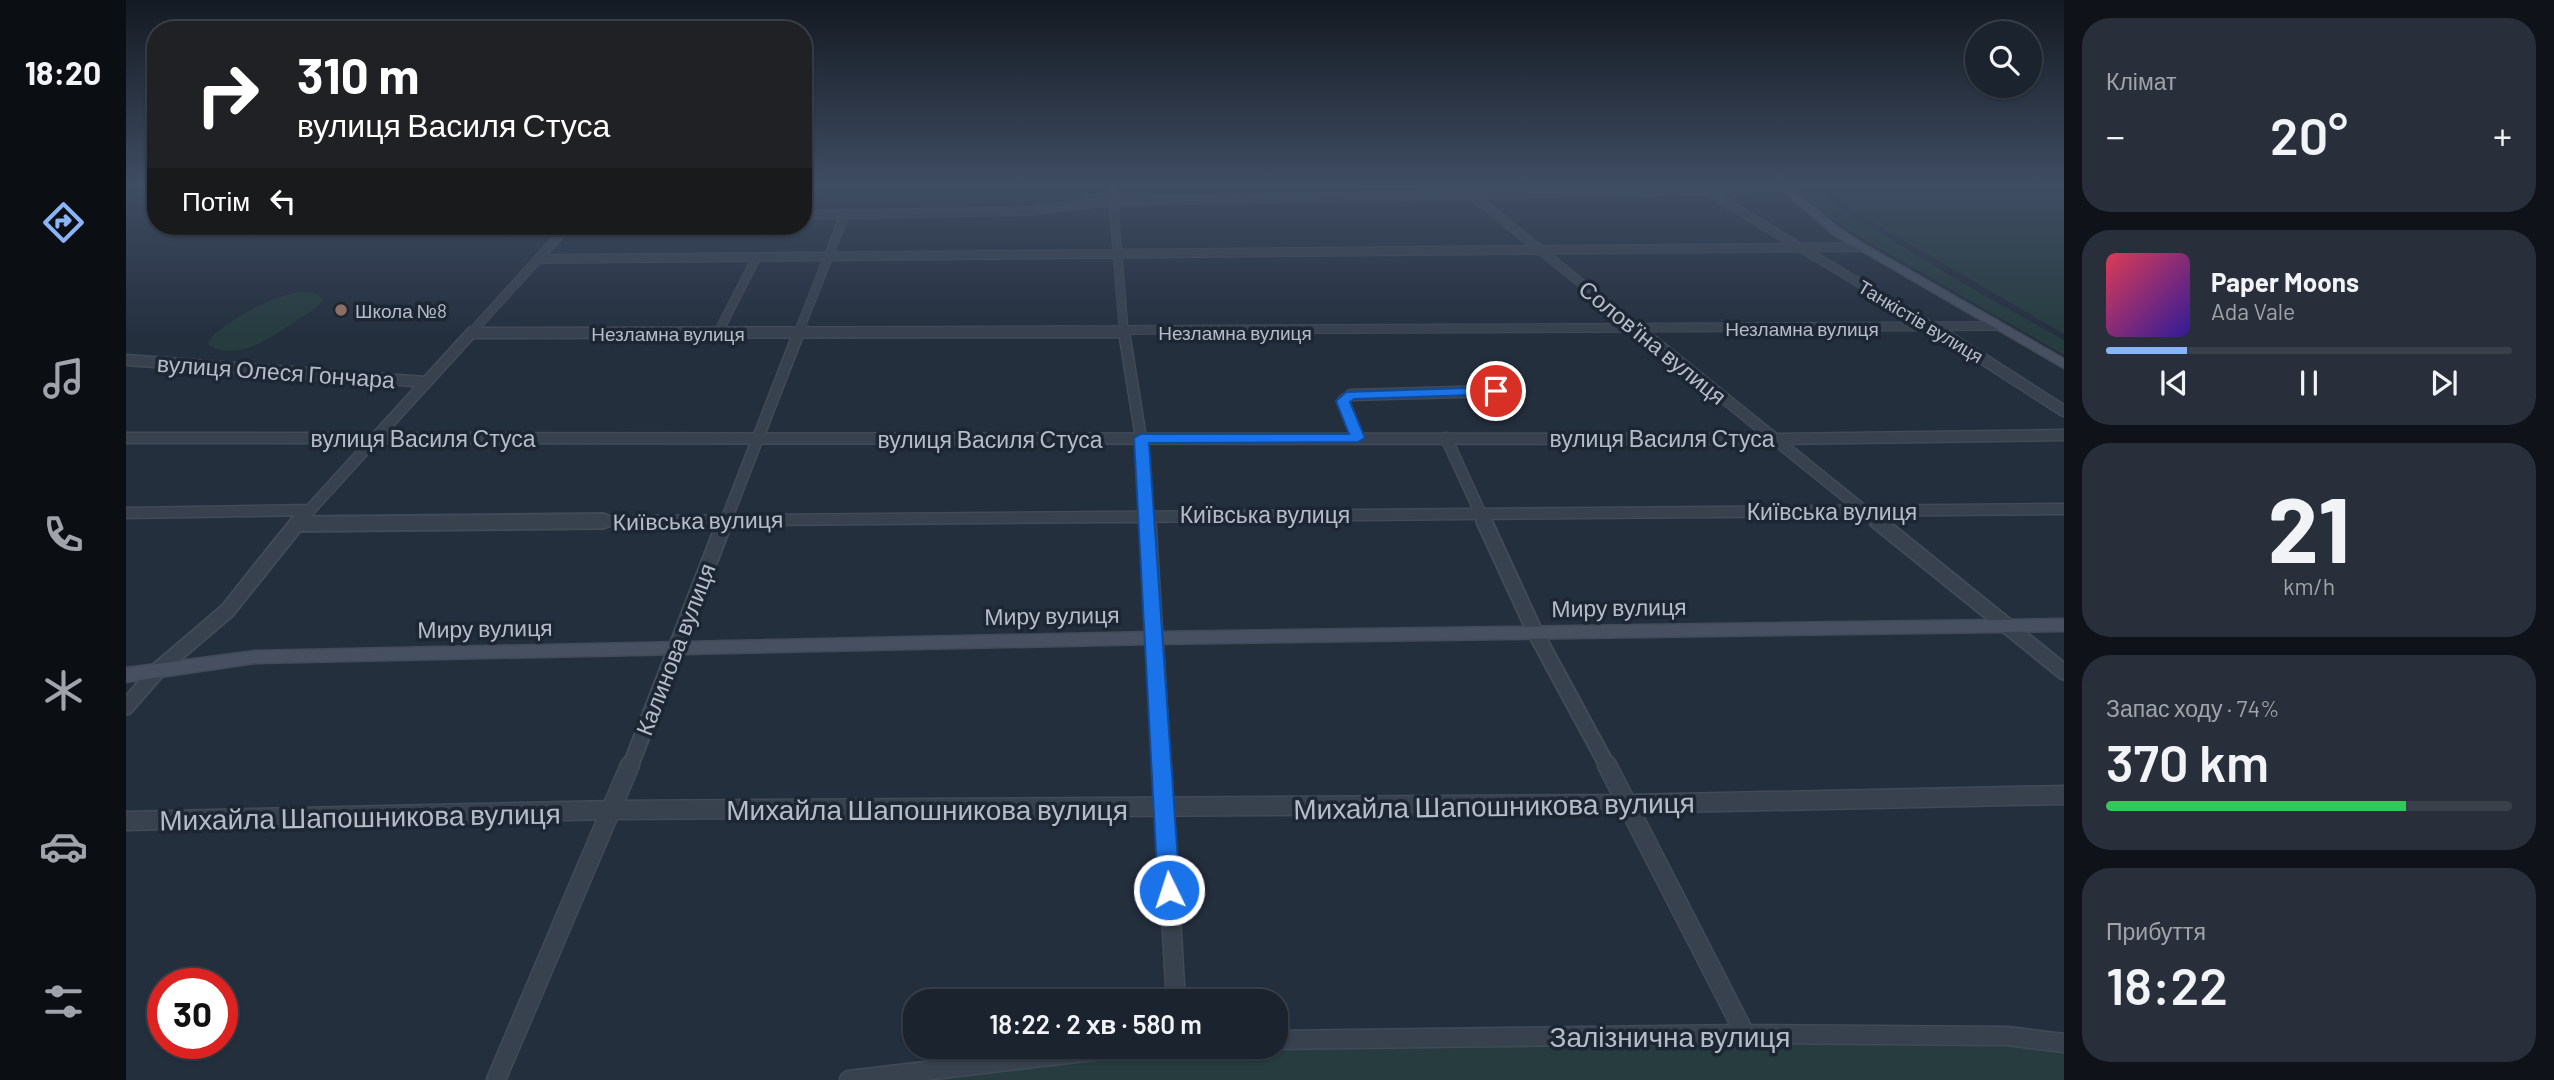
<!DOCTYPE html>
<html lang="uk">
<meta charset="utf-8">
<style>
:root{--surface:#1b232e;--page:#282f3a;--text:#f1f3f6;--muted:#a0a4aa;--line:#39404a;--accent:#8ab4f8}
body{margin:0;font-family:Barlow,sans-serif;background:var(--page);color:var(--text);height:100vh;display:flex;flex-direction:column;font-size:26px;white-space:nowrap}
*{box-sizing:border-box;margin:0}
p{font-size:23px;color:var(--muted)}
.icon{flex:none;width:38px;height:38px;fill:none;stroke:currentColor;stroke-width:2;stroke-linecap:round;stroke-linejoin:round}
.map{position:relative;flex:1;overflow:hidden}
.side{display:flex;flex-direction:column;gap:18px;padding:18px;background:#0f1319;width:490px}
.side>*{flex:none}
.hud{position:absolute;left:21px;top:21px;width:665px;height:214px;border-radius:28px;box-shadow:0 2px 5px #0004,0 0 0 2px var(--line);background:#202124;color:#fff;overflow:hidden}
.tools{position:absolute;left:1839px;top:21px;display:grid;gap:14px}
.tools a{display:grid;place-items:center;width:77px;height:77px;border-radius:50%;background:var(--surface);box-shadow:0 2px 5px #0004,0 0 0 2px var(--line);font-size:35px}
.speed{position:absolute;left:21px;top:968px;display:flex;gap:14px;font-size:35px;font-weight:700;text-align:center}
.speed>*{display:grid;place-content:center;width:91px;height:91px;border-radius:50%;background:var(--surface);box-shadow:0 2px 5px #0004,0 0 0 2px var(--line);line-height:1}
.speed .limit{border:10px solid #d22;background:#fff;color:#111}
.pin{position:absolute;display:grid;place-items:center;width:60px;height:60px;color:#fff;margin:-30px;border:4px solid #fff;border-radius:50%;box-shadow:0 2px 7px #0007}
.me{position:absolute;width:77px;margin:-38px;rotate:356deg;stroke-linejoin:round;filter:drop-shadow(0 0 5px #0008)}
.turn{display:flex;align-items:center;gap:24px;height:147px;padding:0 35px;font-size:32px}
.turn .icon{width:91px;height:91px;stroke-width:2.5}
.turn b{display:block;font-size:49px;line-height:60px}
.then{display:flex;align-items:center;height:66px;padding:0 35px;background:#0003;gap:14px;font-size:26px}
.big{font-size:52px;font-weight:600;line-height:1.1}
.side .widget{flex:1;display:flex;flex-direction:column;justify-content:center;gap:10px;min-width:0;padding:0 24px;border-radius:28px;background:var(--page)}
.side .dial{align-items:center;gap:0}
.dial b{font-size:91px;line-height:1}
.song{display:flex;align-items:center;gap:21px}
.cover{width:84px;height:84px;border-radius:10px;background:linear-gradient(135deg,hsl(350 70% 55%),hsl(250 70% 35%))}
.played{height:7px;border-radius:4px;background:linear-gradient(90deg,var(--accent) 20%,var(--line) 20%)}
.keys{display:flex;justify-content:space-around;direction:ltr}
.heat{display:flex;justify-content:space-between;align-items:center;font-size:38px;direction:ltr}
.charge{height:10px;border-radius:5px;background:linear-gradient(90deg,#34c759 74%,var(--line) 0)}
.trip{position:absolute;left:777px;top:989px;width:385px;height:70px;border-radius:28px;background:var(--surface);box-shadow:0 2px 5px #0004,0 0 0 2px var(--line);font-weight:600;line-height:70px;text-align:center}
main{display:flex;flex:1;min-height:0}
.tab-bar{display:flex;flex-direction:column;width:126px;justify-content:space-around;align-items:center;background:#0b0e12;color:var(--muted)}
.tab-bar .icon{width:49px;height:49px}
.tab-bar .current{color:var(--accent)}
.tab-bar b{font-size:32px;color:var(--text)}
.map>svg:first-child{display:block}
.green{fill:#263c3f}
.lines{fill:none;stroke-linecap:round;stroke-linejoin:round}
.street-far3-casing{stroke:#414a57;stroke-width:10}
.street-far2-casing{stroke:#414a57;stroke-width:13}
.street-far1-casing{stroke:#414a57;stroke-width:18}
.street-casing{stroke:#414a57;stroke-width:21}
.secondary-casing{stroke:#414a57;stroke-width:3}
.street-far3{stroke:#38414e;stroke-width:8}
.street-far2{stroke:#38414e;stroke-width:10}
.street-far1{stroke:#38414e;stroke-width:14}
.street{stroke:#38414e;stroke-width:18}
.secondary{fill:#465061;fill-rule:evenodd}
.route{fill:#1a73e8;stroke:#114b97;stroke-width:2}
.education-dot{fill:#8d6e63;stroke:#1d2633;stroke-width:2.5}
.labels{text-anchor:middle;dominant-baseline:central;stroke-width:7;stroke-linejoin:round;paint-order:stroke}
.far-poi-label{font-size:19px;fill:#b4bcc9;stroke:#1d2633;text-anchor:start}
.far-street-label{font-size:19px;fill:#b4bcc9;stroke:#1d2633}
.street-label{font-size:23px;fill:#b4bcc9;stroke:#1d2633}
.near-street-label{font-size:28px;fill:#b4bcc9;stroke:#1d2633}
</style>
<main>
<nav class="tab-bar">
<b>18:20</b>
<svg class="icon current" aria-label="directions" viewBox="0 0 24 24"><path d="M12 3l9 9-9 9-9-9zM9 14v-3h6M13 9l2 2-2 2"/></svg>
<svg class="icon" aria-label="music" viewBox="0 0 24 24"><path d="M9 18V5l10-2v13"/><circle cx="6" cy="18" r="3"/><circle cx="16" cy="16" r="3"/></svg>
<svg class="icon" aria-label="phone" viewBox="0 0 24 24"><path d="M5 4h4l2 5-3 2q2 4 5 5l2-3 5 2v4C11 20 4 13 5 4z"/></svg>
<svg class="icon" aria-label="climate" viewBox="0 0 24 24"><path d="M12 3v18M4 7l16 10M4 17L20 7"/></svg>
<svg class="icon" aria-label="car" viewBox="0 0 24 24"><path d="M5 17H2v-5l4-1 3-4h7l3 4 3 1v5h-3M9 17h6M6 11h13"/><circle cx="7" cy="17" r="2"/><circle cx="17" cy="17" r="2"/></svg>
<svg class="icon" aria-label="filters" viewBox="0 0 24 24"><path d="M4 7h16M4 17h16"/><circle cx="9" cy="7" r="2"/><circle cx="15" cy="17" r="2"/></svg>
</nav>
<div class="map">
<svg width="1938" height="1080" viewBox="0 0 1938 1080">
<rect width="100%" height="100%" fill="#242f3e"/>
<path class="green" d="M1664 186H1694L1723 213 1826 277 1938 340V355L1720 229Z
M1700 186H1938V334L1727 211Z
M174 292 190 293 197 299C192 308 180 314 171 320 148 336 113 362 83 346L82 342C95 322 150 295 174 292Z
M1150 1040 1938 1043V1080H723L1009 1047 1150 1046Z"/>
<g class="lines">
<defs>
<path id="street-far3" d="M986 186 998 334
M1579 190 1818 334
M1345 194 1518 334
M677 215 903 211 987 201 1579 190 1651 186
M412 259 1735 247
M346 333 1872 326
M592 333 630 258
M344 334 442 226
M672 334 719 214"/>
<path id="street-far2" d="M998 332 1015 438 1022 523
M1516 332 1753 523
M1815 332 1938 411
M346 333 996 332
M0 360 300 382
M0 438 1647 439 1938 435
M1232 438 1217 401 1225 395 1370 391
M1320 438 1359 523
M0 513 184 510
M172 523 346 332
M271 523 1938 509
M599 523 673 332"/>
<path id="street-far1" d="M1022 521 1037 767
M1358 521 1409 632 1482 767
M1751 521 1938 672
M171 524 477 521
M0 707 33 669 101 611 173 521
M504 767 599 521"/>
<path id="street" d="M1036 765 1050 1001
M1481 765 1619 1034
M0 821 487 810 1502 804 1938 795
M1150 1040 1619 1034 1881 1036 1938 1043
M370 1080 504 765
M723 1080 1009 1046"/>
<path id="secondary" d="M1652 186H1661L1715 230 1739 245 1938 359V368L1707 234Z
M1938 619V631L1028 644 129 663 0 682V668L129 651 1028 632Z"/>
</defs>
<use href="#street-far3" class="street-far3-casing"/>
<use href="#street-far2" class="street-far2-casing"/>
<use href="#street-far1" class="street-far1-casing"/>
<use href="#street" class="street-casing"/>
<use href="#secondary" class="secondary-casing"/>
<use href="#street-far3" class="street-far3"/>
<use href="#street-far2" class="street-far2"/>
<use href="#street-far1" class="street-far1"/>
<use href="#street" class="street"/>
<use href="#secondary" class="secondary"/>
</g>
<linearGradient id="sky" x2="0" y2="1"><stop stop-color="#141a22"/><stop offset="0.55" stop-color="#3f4d63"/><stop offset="1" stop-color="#3f4d63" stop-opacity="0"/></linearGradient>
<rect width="1938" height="337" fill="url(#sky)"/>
<path class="route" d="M1370 387 1377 391 1375 394 1228 399 1224 402 1239 438 1232 442 1023 443 1054 890 1051 897 1043 900 1035 897 1032 890 1008 438 1015 434H1223L1210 401 1220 392Z"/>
<circle class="education-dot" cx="215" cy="310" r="7"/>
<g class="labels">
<g class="far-poi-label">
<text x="229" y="310">Школа №8</text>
</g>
<g class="far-street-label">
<text transform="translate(1795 321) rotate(31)">Танкістів вулиця</text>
<text x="1676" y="328">Незламна вулиця</text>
<text x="1109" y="332">Незламна вулиця</text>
<text x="542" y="333">Незламна вулиця</text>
</g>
<g class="street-label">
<text transform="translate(1527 342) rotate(39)">Солов'їна вулиця</text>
<text transform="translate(150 371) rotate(4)">вулиця Олеся Гончара</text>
<text x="297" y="438">вулиця Василя Стуса</text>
<text x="1536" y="438">вулиця Василя Стуса</text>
<text x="864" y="439">вулиця Василя Стуса</text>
<text x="1706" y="511">Київська вулиця</text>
<text x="1139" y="514">Київська вулиця</text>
<text transform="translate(572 520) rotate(-1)">Київська вулиця</text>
<text transform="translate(1493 607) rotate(-1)">Миру вулиця</text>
<text transform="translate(926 615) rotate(-1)">Миру вулиця</text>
<text transform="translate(359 628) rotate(-1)">Миру вулиця</text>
<text transform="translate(549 649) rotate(-69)">Калинова вулиця</text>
</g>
<g class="near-street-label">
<text transform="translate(1368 805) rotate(-1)">Михайла Шапошникова вулиця</text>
<text x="801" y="809">Михайла Шапошникова вулиця</text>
<text transform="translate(234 816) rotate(-1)">Михайла Шапошникова вулиця</text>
<text x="1544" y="1036">Залізнична вулиця</text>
</g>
</g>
</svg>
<div class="tools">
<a><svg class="icon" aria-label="search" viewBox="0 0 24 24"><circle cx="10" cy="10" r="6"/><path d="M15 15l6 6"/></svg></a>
</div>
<div class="speed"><div class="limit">30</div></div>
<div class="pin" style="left:1370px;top:391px;background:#d93025"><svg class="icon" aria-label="arrive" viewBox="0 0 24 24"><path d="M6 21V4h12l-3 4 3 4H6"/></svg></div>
<svg class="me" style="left:1043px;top:890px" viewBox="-20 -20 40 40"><circle r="17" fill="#1a73e8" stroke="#fff" stroke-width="3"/><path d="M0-11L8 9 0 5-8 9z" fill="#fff"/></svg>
<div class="trip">18:22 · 2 хв · 580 m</div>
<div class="hud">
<div class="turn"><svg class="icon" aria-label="right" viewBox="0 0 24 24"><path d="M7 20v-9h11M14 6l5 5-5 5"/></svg><div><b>310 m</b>вулиця Василя Стуса</div></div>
<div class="then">Потім<svg class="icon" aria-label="left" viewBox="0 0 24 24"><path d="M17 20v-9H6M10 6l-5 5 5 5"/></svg></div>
</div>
</div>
<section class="side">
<div class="widget"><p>Клімат</p>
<div class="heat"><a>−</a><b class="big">20°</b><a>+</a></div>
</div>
<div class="widget">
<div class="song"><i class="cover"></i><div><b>Paper Moons</b><p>Ada Vale</p></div></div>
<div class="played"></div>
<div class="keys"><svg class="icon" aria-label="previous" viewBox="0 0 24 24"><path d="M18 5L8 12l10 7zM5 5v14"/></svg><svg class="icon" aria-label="pause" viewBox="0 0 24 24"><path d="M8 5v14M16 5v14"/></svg><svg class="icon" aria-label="next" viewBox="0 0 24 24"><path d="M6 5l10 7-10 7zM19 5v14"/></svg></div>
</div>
<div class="widget dial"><b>21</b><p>km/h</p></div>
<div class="widget"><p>Запас ходу · 74%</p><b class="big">370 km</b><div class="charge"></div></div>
<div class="widget"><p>Прибуття</p><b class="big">18:22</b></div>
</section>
</main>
